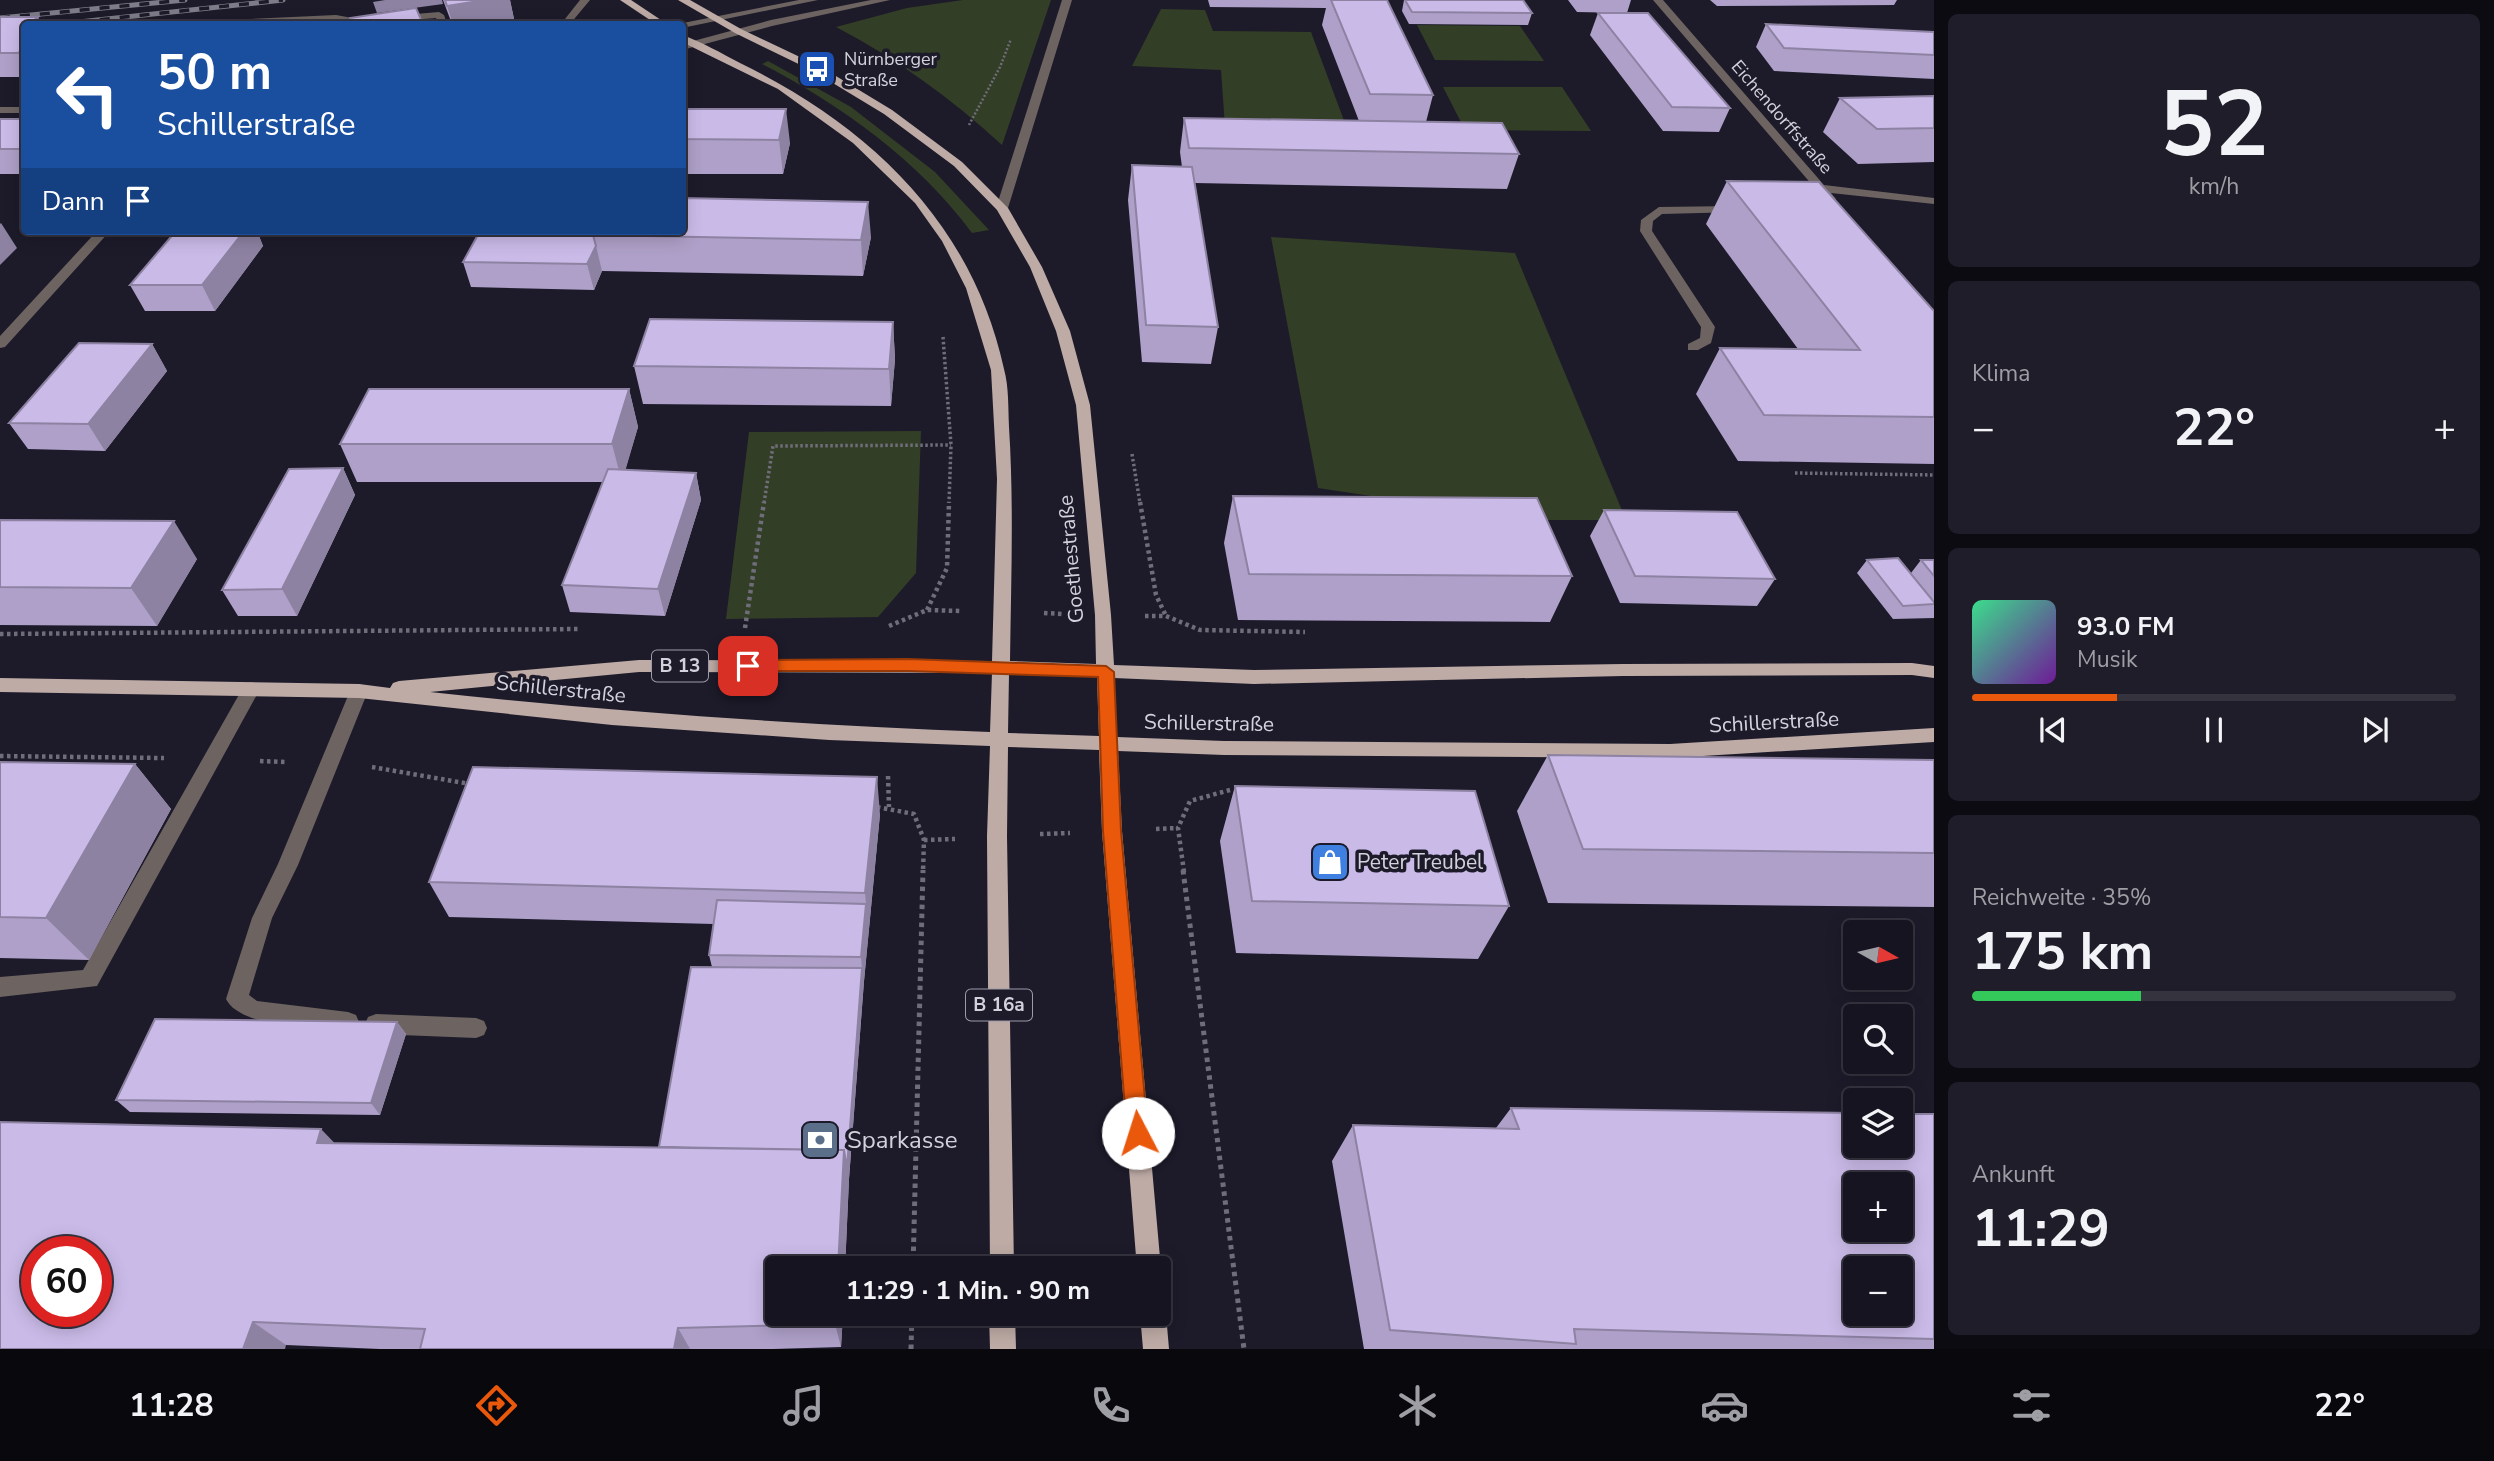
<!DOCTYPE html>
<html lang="de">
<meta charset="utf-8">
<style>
:root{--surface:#161420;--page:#1f1d29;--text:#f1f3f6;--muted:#9e9ea5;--line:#35333e;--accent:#ea580c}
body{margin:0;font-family:"Nunito Sans",sans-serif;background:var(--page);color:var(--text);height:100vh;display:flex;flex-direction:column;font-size:26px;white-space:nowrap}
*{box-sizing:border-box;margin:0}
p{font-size:23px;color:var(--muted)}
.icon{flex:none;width:38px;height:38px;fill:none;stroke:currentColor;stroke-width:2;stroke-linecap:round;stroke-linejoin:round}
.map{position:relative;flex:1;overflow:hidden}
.panel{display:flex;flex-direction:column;gap:14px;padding:14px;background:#0c0b12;width:560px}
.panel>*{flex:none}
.hud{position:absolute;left:21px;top:21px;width:665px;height:214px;border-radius:7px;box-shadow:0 4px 18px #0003,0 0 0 2px var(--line);background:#1a4fa0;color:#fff;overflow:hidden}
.needle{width:46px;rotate:98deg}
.controls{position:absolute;left:1843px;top:920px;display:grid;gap:14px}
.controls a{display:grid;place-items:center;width:70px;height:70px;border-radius:7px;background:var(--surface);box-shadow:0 4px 18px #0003,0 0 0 2px var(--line);font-size:35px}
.speed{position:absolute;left:21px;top:1236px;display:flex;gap:14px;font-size:35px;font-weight:700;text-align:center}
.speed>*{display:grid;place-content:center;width:91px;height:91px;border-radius:50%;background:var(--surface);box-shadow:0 4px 18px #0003,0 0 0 2px var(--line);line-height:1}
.speed .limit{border:10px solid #d22;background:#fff;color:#111}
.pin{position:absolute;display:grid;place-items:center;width:60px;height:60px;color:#fff;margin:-30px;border-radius:14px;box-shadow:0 4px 10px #0006}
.me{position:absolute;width:77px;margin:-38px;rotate:355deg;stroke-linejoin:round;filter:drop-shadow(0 0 5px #0008)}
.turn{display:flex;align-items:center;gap:24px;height:147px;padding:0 21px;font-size:32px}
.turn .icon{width:91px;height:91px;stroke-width:2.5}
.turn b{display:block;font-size:49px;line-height:60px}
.then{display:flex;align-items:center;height:66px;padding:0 21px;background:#0003;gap:14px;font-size:26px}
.big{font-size:52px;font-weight:700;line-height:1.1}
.panel .widget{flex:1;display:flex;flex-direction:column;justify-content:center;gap:10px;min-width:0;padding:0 24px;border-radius:10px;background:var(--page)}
.panel .dial{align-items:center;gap:0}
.dial b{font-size:91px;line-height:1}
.song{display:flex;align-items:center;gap:21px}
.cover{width:84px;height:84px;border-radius:10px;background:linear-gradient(135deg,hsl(150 70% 55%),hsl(280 70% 35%))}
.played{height:7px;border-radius:4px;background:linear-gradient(90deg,var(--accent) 30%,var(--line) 30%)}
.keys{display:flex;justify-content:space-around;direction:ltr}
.heat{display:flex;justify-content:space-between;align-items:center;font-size:38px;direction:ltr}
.charge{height:10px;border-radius:5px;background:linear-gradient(90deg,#34c759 35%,var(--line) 0)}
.trip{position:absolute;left:765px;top:1256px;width:406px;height:70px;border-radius:7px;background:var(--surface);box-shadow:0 4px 18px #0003,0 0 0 2px var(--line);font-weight:700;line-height:70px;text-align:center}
.tabs{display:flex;height:112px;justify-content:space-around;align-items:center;background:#09080d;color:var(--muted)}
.tabs .icon{width:49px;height:49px}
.tabs .on{color:var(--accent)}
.tabs b{font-size:32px;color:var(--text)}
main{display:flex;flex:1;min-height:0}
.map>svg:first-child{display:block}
.green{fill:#333e26}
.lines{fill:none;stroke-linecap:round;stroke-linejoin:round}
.path-far3{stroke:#6f6d7a;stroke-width:2.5;stroke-dasharray:2 2;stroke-linecap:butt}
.path-far2{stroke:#6f6d7a;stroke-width:3.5;stroke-dasharray:2.5 2.5;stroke-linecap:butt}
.path-far1{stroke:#6f6d7a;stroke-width:4.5;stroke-dasharray:3.5 3.5;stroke-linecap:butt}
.path{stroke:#6f6d7a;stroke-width:5;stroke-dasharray:4.5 4.5;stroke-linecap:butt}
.minor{fill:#6d6461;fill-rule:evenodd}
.major{fill:#beaba6;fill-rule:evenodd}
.rail-casing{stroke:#7d7c88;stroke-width:5}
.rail{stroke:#1d1b2a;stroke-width:3.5;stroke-dasharray:10;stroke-linecap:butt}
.wall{fill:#aea0c8}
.shaded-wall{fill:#8d82a2}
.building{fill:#cabae8;stroke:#8d82a2;stroke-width:2;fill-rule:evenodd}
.route{fill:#ea580c;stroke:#983908;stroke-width:2}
.labels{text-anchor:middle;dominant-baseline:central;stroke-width:7;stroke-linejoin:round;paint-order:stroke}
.far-poi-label{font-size:18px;fill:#d3d2dc;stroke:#1d1b2a;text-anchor:start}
.far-street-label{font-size:18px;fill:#d3d2dc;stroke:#1d1b2a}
.shield{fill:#1d1b2a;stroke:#9c9ba7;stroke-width:2}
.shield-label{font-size:19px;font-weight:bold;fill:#d3d2dc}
.street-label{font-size:21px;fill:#d3d2dc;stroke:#1d1b2a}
.poi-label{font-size:21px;fill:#d3d2dc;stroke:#1d1b2a;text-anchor:start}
.near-poi-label{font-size:24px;fill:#d3d2dc;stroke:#1d1b2a;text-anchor:start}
</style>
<main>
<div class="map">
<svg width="1934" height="1349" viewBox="0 0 1934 1349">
<rect width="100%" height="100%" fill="#1d1b2a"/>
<path class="green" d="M963 0H1051L1002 145C951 98 897 59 836 27L907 8Z
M1161 9 1205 10 1213 31 1311 32 1346 126 1225 127 1221 70 1132 66Z
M1417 25 1520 26 1544 61 1435 60Z
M768 61 851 107 935 172 989 230 972 233C918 160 841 105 762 64Z
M1443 87H1562L1591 131 1465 130Z
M1271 237 1515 253 1626 520H1530L1318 488Z
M921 431 916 573 878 617 726 619 749 432Z"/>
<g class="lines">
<path class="path-far3" d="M969 125 1000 67 1011 39"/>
<path class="path-far2" d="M943 337 951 445 949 503
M1132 454 1140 503
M1795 473 1934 475
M764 503 773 446 951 445"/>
<path class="path-far1" d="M1140 502 1156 595 1166 616
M927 610 947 568 949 502
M1044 613 1063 614
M1145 616H1166L1200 630 1305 632
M889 626 927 610 961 611
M745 628 764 502
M0 634 580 629
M0 756 164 758
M260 761 286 762
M372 767 470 784
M888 776 889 807
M877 807 914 814 924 840 923 872
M1156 829 1178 828
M1040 834 1070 833
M924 840 955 839
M1184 872 1178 828 1190 801 1230 790"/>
<path class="path" d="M1183 870 1244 1349
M913 1269 923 870
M911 1349 912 1314"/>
<path class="minor" d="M580 0H590L570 24H561Z
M799 0H818L682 28V24H678Z
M871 0H890L772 26 682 50V44L771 20Z
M1062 0H1072L1008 208 998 210 996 208Z
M1653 0H1663L1824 185 1934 198V204L1831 193 1836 199 1826 201Z
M439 12 444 15 447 24H439L436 18 362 24 336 21 256 24 222 23 227 20 336 15 358 19Z
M0 107H24V113H0Z
M1735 206 1739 208V212L1662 214 1653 221 1652 231 1715 327 1711 343 1698 350H1688V344L1700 338 1701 327 1640 231 1641 220 1659 207Z
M97 231H110L5 347 0 348V336Z
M251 682 257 684 260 689 97 986 0 997V977L83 970 245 684Z
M359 684 365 686 368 691 298 865 272 918 249 995 257 1001 348 1012 356 1015 359 1022 356 1029 348 1032C318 1028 240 1028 226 999L252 918 278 864 350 691 353 686Z
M376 1014 476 1018 484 1021 487 1028 484 1035 476 1038 376 1034 368 1031 365 1024 368 1017Z"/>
<path class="major" d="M620 0H631L667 24H656Z
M678 0H690L741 29 821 67 892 110 962 162 1008 208 1042 267 1070 331 1090 405 1111 615 1114 665 1254 670 1623 664 1912 663 1934 666V678L1912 675 1623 676 1254 684 1114 678 1117 737 1224 741 1670 744 1934 728V742L1670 758 1224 755 1118 751 1122 831 1161 1269 1158 1276V1269H1137L1102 831 1099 750 1008 747 1007 836 1014 1269H990L987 836 990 746 829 740 612 725 359 698 0 692V678L359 684 390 688 393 683 399 681 639 660 992 661 997 479 991 370 966 288 942 241 915 203 853 143 778 89 682 42V35C702 42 721 53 740 63 870 126 972 223 1004 369 1009 387 1008 408 1009 427 1014 505 1011 583 1010 661L1096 664 1095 615 1076 405 1056 331 1030 267 997 210 954 166 884 114 813 71 735 33ZM639 672 992 673 990 732C803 725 616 712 430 692ZM1009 674 1097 677 1099 736 1008 733Z
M1158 1304 1166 1314 1169 1349H1143L1140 1314H1158Z
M989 1314H1015L1016 1349H990Z"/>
<defs>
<path id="rail" d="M0 18 185 0
M60 24 283 0"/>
</defs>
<use href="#rail" class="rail-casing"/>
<use href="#rail" class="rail"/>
</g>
<path class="wall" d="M443 0H510L514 19 477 24H452Z
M1208 0H1387L1433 95 1426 122 1519 154 1507 189 1195 183 1218 327 1211 364 1142 362 1128 200 1132 165 1182 167 1180 152 1184 118 1359 121 1322 25 1326 8 1210 7Z
M1404 0 1532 13 1528 25 1409 24 1402 11Z
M1568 0H1631L1627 13 1577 12Z
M1710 0H1897L1894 5 1717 6Z
M1598 13 1730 108 1719 132 1663 131 1590 35Z
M0 17 24 24V77H0Z
M1766 24 1934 32V79L1774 71 1756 47Z
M1934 96V162L1858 164 1823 132 1840 98Z
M682 109 790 143 783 174H682Z
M0 119H24V174H0Z
M1727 181 1934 311V464L1738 461 1696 394 1720 348 1798 349 1706 224Z
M176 231H257L263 246 215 311H145L130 285Z
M480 231 871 237 863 276 602 271 594 290 471 287 463 262Z
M893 322 895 359 891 406 643 404 634 366Z
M152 344 167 371 105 451 28 449 9 423Z
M629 389 638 427 625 470 696 473 701 500 665 616 570 612 562 585 603 482H357L340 444Z
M343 468 355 495 297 616H238L222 590Z
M1233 496 1572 576 1550 622 1238 620 1224 543Z
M1604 510 1775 579 1757 606 1620 603 1590 536Z
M0 520 197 559 157 626 0 625Z
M1867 560 1911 573 1921 560H1934V618L1893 619 1857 573Z
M1548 755 1934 760V907L1548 903 1517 811Z
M0 762 135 764 171 809 89 960 0 958Z
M1235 786 1509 906 1478 959 1236 953 1220 841Z
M880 814 864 981 849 1179 845 1269H777V1314H843L841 1347 773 1349H380L286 1345 0 1349 335 1143 659 1147 712 967 709 955 713 924 449 917 429 882Z
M397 1022 406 1034 380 1115 130 1112 116 1100Z
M1511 1108 1934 1114V1349H1364L1332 1161 1353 1125 1496 1128Z"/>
<path class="shaded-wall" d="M385 0H442L443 4 377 13 373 2Z
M485 0H510L514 19 477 24H453L447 6Z
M38 17 42 24H29Z
M24 48V66L18 53Z
M786 109 790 143 783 174 779 140Z
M868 202 871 237 863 276 861 240Z
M1 223 17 248 0 265V224Z
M244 231H257L263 246 215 311 202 285Z
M596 246 602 271 594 290 587 264Z
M893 322 895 359 891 406 889 369Z
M152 344 167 371 105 451 88 424Z
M629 389 638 427 622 482 612 444Z
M343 468 355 495 297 616 282 589Z
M696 473 701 500 665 616 658 589Z
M174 521 197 559 157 626 131 588Z
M135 764 171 809 89 960 46 918Z
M877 777 880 814 864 981 849 1179 847 1168 862 969 861 957 866 904 865 893Z
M397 1022 406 1034 380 1115 371 1103Z
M321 1129 349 1158 317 1143Z
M844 1150 849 1179 845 1269H838Z
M836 1314H843L841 1347 835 1324Z
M253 1322 286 1345 285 1349H243Z
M678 1328 690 1349H674Z"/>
<path class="building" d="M445 0H485L447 6Z
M1331 0H1387L1433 95 1370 94Z
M1405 0H1523L1532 13 1412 12Z
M416 8 423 24H352L350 18Z
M1598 13H1648L1730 108 1672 107Z
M0 17H38L29 24H24V48L18 53H0Z
M1766 24 1934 32V55L1784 48Z
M1934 96V128L1877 129 1840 98Z
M682 109H786L779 140 682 139Z
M1184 118 1502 123 1519 154 1189 148Z
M0 119H24V149H0Z
M1132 165 1192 167 1218 327 1146 325Z
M1727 181 1819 182 1934 311V417L1764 415 1720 348 1860 350Z
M682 198 868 202 861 240 593 235 595 231H682Z
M176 231H244L202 285H130Z
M480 231H595L593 235 596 246 587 264 463 262Z
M650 319 893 322 889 369 634 366Z
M79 343 152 344 88 424 9 423Z
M369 389H629L612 444H340Z
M343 468 282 589 222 590 289 469Z
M608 469 696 473 658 589 562 585Z
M1233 496 1537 498 1572 576 1249 574Z
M1604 510 1737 512 1775 579 1635 576Z
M0 520 174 521 131 588 0 587Z
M1898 558 1934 602V604L1903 606 1867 560Z
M1921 560H1934V576Z
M1548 755 1934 760V853L1583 849Z
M0 762 135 764 46 918 0 917Z
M473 767 877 777 865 893 429 882Z
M1235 786 1475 791 1509 906 1252 901Z
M717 900 866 904 861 957 709 955Z
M691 967 862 968 847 1168 844 1150 659 1147Z
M155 1019 397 1022 371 1103 116 1100Z
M1511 1108 1855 1113V1146H1900V1114H1934V1339L1574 1329 1576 1344 1390 1330 1353 1125 1519 1129ZM1855 1185H1900V1230H1855ZM1855 1269H1900V1314H1855Z
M0 1122 321 1129 317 1143 844 1150 838 1269H777V1314H836L835 1324 678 1328 674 1349H420L425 1329 253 1322 243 1349H0ZM37 1251H96V1311H37Z"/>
<path class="route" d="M908 659 1106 666 1114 672 1121 831 1148 1133 1145 1141 1138 1144 1130 1141 1127 1133 1103 831 1098 677 908 671H748L740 666 748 660Z"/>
<defs>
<symbol id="bus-square" viewBox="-11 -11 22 22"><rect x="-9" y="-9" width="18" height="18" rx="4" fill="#1a4fb4" stroke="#1d1b2a"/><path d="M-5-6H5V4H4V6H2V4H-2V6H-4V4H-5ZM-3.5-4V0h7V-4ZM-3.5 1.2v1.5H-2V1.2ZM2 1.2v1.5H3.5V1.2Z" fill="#fff"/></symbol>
<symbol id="shop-square" viewBox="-11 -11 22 22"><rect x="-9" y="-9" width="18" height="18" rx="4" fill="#3f7fe0" stroke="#1d1b2a"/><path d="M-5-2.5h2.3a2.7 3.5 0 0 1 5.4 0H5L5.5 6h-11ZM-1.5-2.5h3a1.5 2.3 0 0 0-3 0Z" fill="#fff"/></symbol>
<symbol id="bank-square" viewBox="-11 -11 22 22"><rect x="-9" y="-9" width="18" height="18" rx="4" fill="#5c6f8a" stroke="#1d1b2a"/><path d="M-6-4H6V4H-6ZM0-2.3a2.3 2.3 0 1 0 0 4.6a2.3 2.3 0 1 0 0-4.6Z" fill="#fff"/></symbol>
</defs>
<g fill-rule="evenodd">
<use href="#bus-square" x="795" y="47" width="44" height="44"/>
<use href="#shop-square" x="1308" y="840" width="44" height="44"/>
<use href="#bank-square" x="798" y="1118" width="44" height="44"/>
</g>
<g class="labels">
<g class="far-poi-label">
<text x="844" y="59">Nürnberger<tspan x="844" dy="21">Straße</tspan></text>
</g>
<g class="far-street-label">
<text transform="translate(1782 117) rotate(49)">Eichendorffstraße</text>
</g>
<g class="shield">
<rect x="652" y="650.5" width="56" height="31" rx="5"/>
<rect x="966" y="989.5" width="66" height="31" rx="5"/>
</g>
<g class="shield-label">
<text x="680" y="666">B 13</text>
<text x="999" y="1005">B 16a</text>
</g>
<g class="street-label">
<text transform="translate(1071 559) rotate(-95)">Goethestraße</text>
<text transform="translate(561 689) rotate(6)">Schillerstraße</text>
<text transform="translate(1774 722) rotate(-3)">Schillerstraße</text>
<text transform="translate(1209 723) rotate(1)">Schillerstraße</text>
</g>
<g class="poi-label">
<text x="1357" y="862">Peter Treubel</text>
</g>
<g class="near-poi-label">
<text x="847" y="1140">Sparkasse</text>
</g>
</g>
</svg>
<div class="controls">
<a><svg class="needle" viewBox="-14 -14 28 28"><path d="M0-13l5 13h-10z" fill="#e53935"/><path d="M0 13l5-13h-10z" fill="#9e9ea5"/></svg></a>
<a><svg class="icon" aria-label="search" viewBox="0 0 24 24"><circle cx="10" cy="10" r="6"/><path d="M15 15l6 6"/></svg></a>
<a><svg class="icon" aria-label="layers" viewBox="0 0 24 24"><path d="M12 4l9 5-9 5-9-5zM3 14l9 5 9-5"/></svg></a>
<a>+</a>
<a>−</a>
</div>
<div class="speed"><div class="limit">60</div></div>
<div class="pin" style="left:748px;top:666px;background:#d93025"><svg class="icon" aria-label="arrive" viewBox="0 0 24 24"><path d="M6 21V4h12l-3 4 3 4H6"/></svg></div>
<svg class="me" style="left:1138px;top:1133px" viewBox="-20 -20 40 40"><circle r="19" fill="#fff"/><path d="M0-13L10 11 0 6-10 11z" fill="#ea580c"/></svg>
<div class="trip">11:29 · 1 Min. · 90 m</div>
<div class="hud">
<div class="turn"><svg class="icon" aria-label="left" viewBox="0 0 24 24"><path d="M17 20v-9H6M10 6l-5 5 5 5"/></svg><div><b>50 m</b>Schillerstraße</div></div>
<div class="then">Dann<svg class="icon" aria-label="arrive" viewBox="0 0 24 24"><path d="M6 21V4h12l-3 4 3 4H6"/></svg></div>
</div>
</div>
<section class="panel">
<div class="widget dial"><b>52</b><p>km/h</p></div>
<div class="widget"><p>Klima</p>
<div class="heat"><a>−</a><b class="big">22°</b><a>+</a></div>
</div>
<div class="widget">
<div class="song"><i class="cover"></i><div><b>93.0 FM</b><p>Musik</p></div></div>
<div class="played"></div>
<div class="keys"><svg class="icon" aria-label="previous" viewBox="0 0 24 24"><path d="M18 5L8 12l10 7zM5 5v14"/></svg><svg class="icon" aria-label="pause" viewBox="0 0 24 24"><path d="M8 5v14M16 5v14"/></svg><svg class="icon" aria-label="next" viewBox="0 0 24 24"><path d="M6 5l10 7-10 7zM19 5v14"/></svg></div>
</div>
<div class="widget"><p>Reichweite · 35%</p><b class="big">175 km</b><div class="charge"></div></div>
<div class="widget"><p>Ankunft</p><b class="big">11:29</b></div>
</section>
</main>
<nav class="tabs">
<b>11:28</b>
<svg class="icon on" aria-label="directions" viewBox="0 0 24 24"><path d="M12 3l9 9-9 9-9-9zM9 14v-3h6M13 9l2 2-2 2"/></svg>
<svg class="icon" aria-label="music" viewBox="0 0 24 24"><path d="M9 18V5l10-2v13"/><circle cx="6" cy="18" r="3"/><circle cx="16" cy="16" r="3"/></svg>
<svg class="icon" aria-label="phone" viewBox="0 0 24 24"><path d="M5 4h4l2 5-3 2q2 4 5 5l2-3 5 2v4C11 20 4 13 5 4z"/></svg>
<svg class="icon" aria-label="climate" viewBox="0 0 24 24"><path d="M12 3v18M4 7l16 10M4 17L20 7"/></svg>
<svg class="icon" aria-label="car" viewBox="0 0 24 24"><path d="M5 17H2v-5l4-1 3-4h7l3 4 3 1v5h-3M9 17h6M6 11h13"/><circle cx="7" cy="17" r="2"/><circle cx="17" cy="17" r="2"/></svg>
<svg class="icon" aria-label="filters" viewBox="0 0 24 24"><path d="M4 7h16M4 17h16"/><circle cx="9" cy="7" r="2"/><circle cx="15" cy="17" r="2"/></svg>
<b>22°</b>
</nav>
